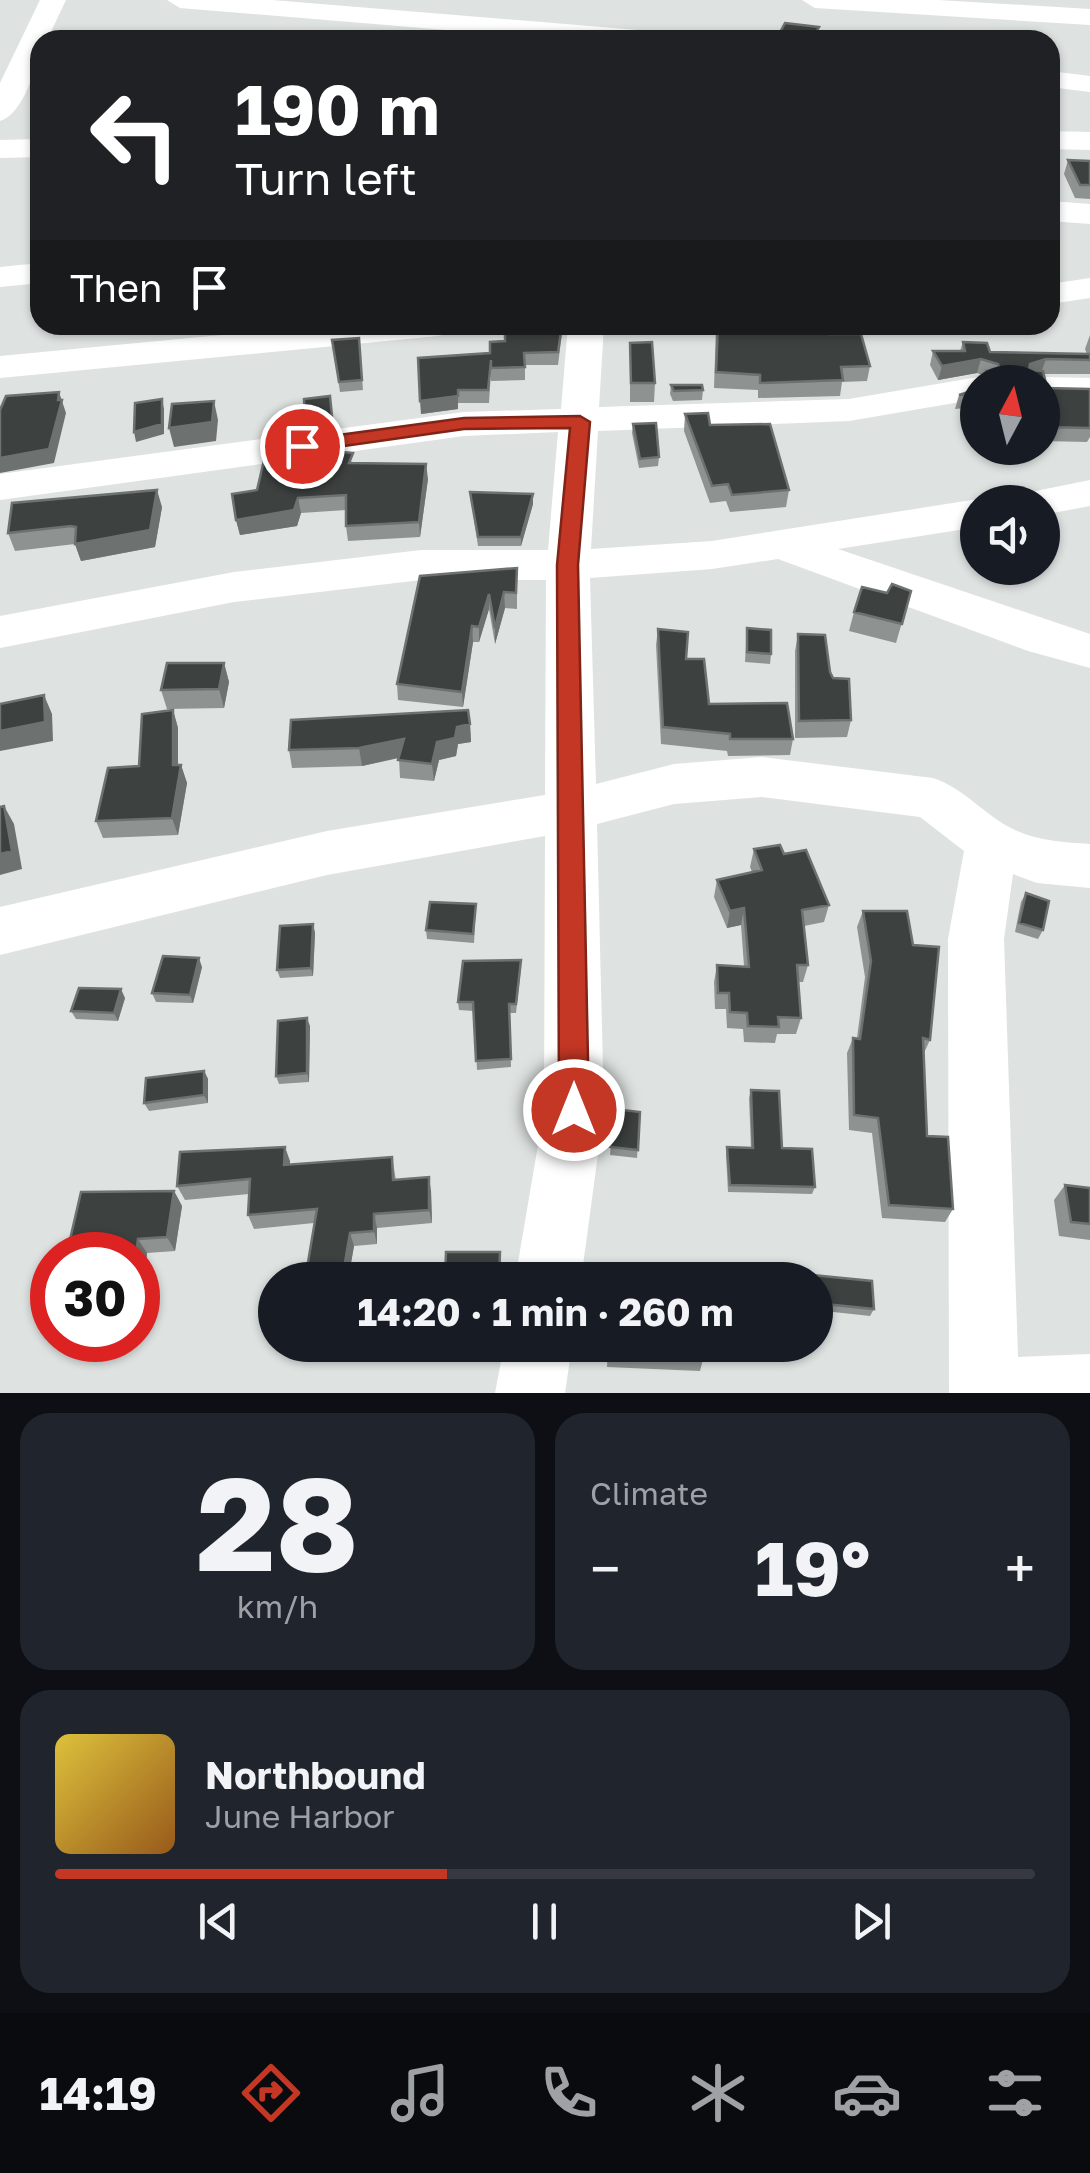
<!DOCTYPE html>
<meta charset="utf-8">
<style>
:root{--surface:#171b24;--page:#20242c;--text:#f1f3f6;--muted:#9ea1a6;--line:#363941;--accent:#c33724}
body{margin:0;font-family:"Golos Text",sans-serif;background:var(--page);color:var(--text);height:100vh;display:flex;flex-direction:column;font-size:38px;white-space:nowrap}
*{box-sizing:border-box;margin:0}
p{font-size:32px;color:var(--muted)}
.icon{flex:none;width:55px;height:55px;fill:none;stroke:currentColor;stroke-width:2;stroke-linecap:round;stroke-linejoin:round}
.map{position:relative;height:1393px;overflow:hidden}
.sheet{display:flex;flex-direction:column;gap:20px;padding:20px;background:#0d0f14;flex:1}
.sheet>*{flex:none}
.banner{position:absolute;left:30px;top:30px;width:1030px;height:305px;border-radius:30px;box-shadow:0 2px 8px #0004;background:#202124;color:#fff;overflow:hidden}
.needle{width:65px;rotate:7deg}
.tools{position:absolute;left:960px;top:365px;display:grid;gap:20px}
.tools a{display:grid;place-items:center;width:100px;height:100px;border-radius:50%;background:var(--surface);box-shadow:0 2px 8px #0004;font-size:50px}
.speed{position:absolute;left:30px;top:1232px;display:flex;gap:20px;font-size:50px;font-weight:700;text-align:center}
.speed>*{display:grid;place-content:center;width:130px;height:130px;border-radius:50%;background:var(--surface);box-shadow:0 2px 8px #0004;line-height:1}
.speed .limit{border:15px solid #d22;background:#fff;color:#111}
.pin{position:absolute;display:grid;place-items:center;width:85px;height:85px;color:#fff;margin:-42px;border:5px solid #fff;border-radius:50%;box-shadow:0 2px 10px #0007}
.me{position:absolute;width:110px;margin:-55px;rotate:0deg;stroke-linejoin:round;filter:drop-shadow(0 0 8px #0008)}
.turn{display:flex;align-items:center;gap:35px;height:210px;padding:0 40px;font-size:45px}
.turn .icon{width:130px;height:130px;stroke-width:2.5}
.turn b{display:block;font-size:70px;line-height:85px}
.then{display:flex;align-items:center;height:95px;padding:0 40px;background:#0003;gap:20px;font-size:38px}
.big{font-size:75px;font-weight:700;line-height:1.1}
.sheet .card{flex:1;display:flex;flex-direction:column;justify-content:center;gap:15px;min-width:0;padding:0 35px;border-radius:30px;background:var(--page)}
.sheet .dial{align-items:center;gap:0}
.dial b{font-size:130px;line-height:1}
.song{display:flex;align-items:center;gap:30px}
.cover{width:120px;height:120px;border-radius:15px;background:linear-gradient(135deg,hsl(50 70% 55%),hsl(30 70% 35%))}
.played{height:10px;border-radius:5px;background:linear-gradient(90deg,var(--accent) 40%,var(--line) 40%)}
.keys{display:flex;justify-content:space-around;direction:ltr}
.heat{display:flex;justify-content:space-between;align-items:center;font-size:55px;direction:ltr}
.sheet .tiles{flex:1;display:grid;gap:20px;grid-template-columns:1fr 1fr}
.card:last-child{grid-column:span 2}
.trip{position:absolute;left:258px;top:1262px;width:575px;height:100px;border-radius:50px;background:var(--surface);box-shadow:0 2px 8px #0004;font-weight:700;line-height:100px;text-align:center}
.tab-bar{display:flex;height:160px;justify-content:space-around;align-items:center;background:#090b0e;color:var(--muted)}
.tab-bar .icon{width:70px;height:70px}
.tab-bar .on{color:var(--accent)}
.tab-bar b{font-size:45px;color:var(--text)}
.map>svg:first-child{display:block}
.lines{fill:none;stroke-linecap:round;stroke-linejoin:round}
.minor{fill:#fff;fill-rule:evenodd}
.wall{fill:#8e9291}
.shaded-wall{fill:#6d7271}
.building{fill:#3d4140;stroke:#6d7271;stroke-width:2.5}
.route{fill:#c33724;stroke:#7f2417;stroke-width:2.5}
</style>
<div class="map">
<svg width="1090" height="1393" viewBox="0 0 1090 1393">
<rect width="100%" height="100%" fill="#dee3e2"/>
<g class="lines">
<path class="minor" d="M40 0H66L47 40H40C40 62 23 115 0 121V83Z
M167 0H272L638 30 651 38 568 40 180 8Z
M802 0H938L1090 9V25L815 8Z
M1050 71 1090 76V92L1050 87Z
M1050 131 1090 132V150L1050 149Z
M40 139V157L0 158V140Z
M1050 201 1090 204V224L1050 221Z
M40 263V283L0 287V267Z
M1090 278V298L1050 304V284Z
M326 325H456L451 333 438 336 0 378V356Z
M568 325H604L599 407 849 399 978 377 993 382H978V399L849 421 598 431 591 549 712 541 978 499 989 502H978V527L838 549 1090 634V668L1028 651 778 559 712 569 590 578 596 784 674 764 762 757 933 778C964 788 984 815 1013 829 1037 841 1063 842 1090 844V888L1037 883 1013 874 1004 939 1018 1357 1090 1354V1393H949L948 939 964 851 920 817 762 797 674 804 597 824 604 1110 581 1280H515L544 1110 545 836 327 875 0 955V907L327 831 545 795 546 580H421L234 602 0 648V616L234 572 421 550H548L558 432 464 436 0 500V474L464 412 561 409Z
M1042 377 1090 378V400L1042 399V382H1027Z
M1090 480V506L1042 515V502H1020L1026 493Z
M504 1345H572L565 1393H495Z"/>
</g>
<path class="wall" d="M1068 160 1090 161V199L1075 198 1064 174Z
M563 325 558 365H525V380L491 381V372L489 403H458V409L421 414 505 341Z
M716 325H829V334L870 366 867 381 842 382 840 396 758 398V390L714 388Z
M1090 335V374H1043L1047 388 1090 389V437L1087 442 1042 441V382H983L985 376 977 373 938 380 930 365 933 351H960L963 342 990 352 1087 354 1085 349Z
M359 338 363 390 340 392 332 340Z
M630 343 655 383 654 402H630Z
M671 385 703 390 702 400 673 401 670 394Z
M978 389V407L955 409 959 395Z
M685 414 710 425 789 490 786 507 730 512 726 501 710 503 684 431Z
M633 424 659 457 658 466 639 468 632 433Z
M334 451 354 463 428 479 420 537 348 541 346 526V510L301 513 297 526 240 535 236 520 257 490Z
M470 492 533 494V504L521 546H478Z
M162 507 155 547 81 561 75 544 15 551 8 533Z
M517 568V609L505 608 495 644 489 609 479 642H473L463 707 398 700 397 684Z
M911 591 896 643 849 631 854 612Z
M747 628 771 654 770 664 745 662Z
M658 629 686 659 709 704 793 739 790 755 728 756 727 751 661 744 656 645Z
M798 634 833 678 851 720 847 737 795 738V651Z
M224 663 229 682 224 708 167 709 161 690Z
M173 710 178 728V765H181L187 783 178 835 103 838 96 821 139 766Z
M470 724 471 742 458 744 456 756 439 760 434 781 400 778 399 758 362 766 292 768 289 750Z
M754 849 784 854 829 905 824 922 804 926 808 965 803 982H798L801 1018 796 1034H777L775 1043 744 1042 743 1029 727 1028 726 1009H715L714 982 717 965 744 966 741 925 727 928 714 897 717 880 752 872 750 867Z
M1026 893 1043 930 1038 939 1015 932 1021 902Z
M476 904 474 943 427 939 426 930Z
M863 911 930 1040 923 1055 927 1136 953 1209 945 1222 882 1218 872 1133 849 1130 847 1053 853 1038H857L865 977 857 927Z
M313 924 315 933 313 976 280 978 277 970Z
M202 967 193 1003 156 1002 152 993Z
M521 968 516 1013H510L511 1067 477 1070 474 1011 459 1010 458 1002Z
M125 998 118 1021 76 1019 71 1011Z
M310 1026 309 1082 279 1084 276 1076Z
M204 1071 208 1079V1103L149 1111 144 1103Z
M751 1090 782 1148 815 1187 812 1194 728 1192 726 1155 727 1147 751 1148 749 1098Z
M614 1109 640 1112 637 1158 610 1155Z
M285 1147 290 1165 392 1157 396 1180 431 1191 432 1223 377 1228V1244L354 1246 348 1280H305L314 1223 254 1229 248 1215 249 1194 185 1200 177 1186Z
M1065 1185 1090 1188V1240L1059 1236 1054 1200Z
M174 1191 182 1206 175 1251 147 1253 144 1277 138 1278V1255H77L69 1244Z
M802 1274 872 1281 874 1309 870 1316 815 1310V1280H800Z
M608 1345H702L703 1359 700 1371 607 1367Z"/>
<path class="shaded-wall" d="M177 325H193L180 335Z
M981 359 977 373 938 380 942 366Z
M1046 359 1041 373 1026 378 1030 364Z
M59 392 66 413 54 463 0 473V458L58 400Z
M330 396 333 426 277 433 276 424 332 416Z
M458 396V409L421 414 420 401Z
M162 399 164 409V434L136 442 134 432Z
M214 401 218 420 216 441 174 447 169 428Z
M426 464 428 479 420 537 419 522Z
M157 490 162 507 155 547 81 561 75 544Z
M533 494V504L521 546V537Z
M298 498 301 513 297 526 240 535 236 520Z
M504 592 505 608 495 644V628Z
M489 594V609L479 642V627Z
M472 626 473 642 463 707 462 692Z
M224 663 229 682 224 708 219 689Z
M44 695 52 714 53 741 0 751V731Z
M173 710 178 728V780L181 765 187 783 178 835 172 818Z
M470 724 471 742 458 744 456 756 439 760 434 781 432 764 437 742 457 727Z
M404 739 406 756 362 766 359 748Z
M4 806 14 824 22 869 0 875V854Z
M744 908 741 925 727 928 730 911Z
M313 924 315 933 313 976 311 968Z
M199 958 202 967 193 1003 190 995Z
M121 989 125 998 118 1021 114 1013Z
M307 1018 310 1026 309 1082 307 1073Z
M204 1071 208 1079V1103L204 1095Z
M285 1147 290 1161V1179L284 1165Z
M429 1177 431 1191 432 1223 429 1210Z
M174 1191 182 1206 175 1251 167 1237Z
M374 1214 377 1228V1244L374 1231Z
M350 1233 354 1246 348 1280H342Z
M138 1239 147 1253 144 1277 138 1268V1255H136Z"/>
<path class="building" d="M785 23 819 27 812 40H776Z
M1068 160 1090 161V185H1080Z
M522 325H562L558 352 524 353 525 367 491 368V360L488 390H458V396L420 401 418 358 490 353V342L505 341V327L521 328Z
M718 325H829V334H861L870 366 841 367 843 380 760 383V375L716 372Z
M359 338 362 380 339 382 332 340Z
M652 342 655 383H631L630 343Z
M963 342 987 343 990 352 1090 354V360L1046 359 1030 364 1029 370 1043 371 1047 388 1090 389V428L1042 427V382H985L986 371 1000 370 998 364 981 359 942 366 933 351H965Z
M671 385H702L703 390 674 391Z
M978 389V393L959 395Z
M59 392 58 400H62L49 449 0 458V410L6 396Z
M330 396 332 416 276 424 278 414 305 416 304 399Z
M162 399V424L134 432 135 403Z
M214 401 212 422 169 428 172 404Z
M708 413 710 425 770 424 789 490 732 495 728 484 712 486 685 414Z
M656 423 659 457 640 459 633 424Z
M333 443V451L353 453 349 463 426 464 419 522 346 526V495L298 498 294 510 236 520 232 494 257 490 266 452Z
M157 490 150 530 75 544 76 527 71 526 8 533 12 503Z
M470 492 533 494 521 537H478Z
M517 568 516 593 504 592 495 628 489 594 479 627 472 626 462 692 397 684 420 576Z
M892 584 911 591 902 624 854 612 862 587 887 593Z
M747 628 771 630V654L747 652Z
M658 629 688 632 686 659H704L709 704 787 703 793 739H730V734L663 727Z
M798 634 825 635 830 672 833 678 849 679 851 720 799 721Z
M167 663H224L219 689 161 690Z
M44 695 45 722 0 731V704Z
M173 710V765H181L172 818 96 821 108 768 139 766 142 714Z
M468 710 470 724 457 727 455 738 437 742 432 764 398 760 404 739 359 748 289 750 291 720Z
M4 806 12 851 0 854V807Z
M780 845 784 854 806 850 829 905 802 910 808 965H797L801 1018 778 1017 779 1027 748 1026 747 1013 730 1012 729 993H718L717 965 749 967 744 908 730 911 717 880 762 870 754 849Z
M1026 893 1049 901 1043 930 1019 923Z
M430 902 476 904 473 934 426 930Z
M863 911H907L913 945 939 947 930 1040 923 1038 927 1136 948 1137 953 1209 889 1205 878 1118 854 1115 853 1038 860 1039 871 961Z
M313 924 311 968 277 970 280 926Z
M163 956 199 958 190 995 152 993Z
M521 960 516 1004H509L511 1059 476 1061 473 1002H458L463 961Z
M79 988 121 989 114 1013 71 1011Z
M307 1018V1073L276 1076 278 1021Z
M204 1071V1095L144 1103 146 1078Z
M751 1090 779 1091 782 1148 812 1149 815 1187 730 1185 727 1147 753 1148Z
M614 1109 640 1112 638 1150 610 1147Z
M285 1147 284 1165 392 1157 393 1180 429 1177V1210L374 1214V1231L350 1233 342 1280H305L317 1209 248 1215 250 1179 177 1186 180 1152Z
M1065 1185 1090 1188V1224L1071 1222Z
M174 1191 167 1237 138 1239 136 1255H97L99 1245 69 1244 81 1192Z
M446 1252H500L499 1280H445Z
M802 1274 872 1281 874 1309 815 1303V1280H803Z
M609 1345H702L703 1359 609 1355Z"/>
<path class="route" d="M580 416 590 422 578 565 589 1110 584 1120 574 1124 564 1120 559 1110 557 565 570 428 464 429 302 452 293 446 302 440 464 418Z"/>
</svg>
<div class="tools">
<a><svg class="needle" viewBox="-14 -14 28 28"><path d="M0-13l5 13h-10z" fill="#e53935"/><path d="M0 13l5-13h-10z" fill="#9ea1a6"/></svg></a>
<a><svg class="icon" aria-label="sound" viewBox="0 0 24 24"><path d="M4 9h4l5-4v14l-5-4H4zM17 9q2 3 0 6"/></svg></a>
</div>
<div class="speed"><div class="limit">30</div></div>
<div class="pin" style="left:302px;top:446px;background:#d93025"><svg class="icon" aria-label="arrive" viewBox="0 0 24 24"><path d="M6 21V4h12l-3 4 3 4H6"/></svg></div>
<svg class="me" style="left:574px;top:1110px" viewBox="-20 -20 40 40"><circle r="17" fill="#c33724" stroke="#fff" stroke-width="3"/><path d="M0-11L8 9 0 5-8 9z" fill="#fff"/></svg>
<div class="trip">14:20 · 1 min · 260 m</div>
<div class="banner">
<div class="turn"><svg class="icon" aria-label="left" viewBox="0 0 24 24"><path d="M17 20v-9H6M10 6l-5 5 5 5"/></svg><div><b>190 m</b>Turn left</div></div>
<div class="then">Then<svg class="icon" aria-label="arrive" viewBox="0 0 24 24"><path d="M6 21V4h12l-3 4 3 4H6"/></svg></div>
</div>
</div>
<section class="sheet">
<div class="tiles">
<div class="card dial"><b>28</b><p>km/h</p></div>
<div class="card"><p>Climate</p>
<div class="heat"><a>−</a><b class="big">19°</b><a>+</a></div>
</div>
<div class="card">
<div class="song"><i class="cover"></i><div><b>Northbound</b><p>June Harbor</p></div></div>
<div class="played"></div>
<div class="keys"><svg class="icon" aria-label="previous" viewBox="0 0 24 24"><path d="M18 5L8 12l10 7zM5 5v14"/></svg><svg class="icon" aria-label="pause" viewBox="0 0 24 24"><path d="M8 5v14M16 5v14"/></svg><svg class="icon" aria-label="next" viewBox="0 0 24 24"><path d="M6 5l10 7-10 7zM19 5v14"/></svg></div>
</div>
</div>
</section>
<nav class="tab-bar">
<b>14:19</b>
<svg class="icon on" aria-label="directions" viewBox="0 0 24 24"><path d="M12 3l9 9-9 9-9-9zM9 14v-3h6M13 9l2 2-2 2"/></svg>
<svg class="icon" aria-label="music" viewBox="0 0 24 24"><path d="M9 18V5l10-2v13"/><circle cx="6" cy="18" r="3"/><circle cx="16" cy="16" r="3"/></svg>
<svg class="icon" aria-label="phone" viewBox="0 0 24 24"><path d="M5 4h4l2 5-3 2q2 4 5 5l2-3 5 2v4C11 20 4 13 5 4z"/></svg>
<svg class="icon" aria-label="climate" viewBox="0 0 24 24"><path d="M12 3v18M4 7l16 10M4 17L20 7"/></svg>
<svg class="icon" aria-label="car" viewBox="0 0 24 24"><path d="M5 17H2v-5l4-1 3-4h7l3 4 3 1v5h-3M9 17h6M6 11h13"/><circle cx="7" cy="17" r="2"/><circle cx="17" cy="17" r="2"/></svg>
<svg class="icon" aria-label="filters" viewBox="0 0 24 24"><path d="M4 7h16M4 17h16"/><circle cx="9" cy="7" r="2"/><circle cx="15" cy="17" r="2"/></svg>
</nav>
